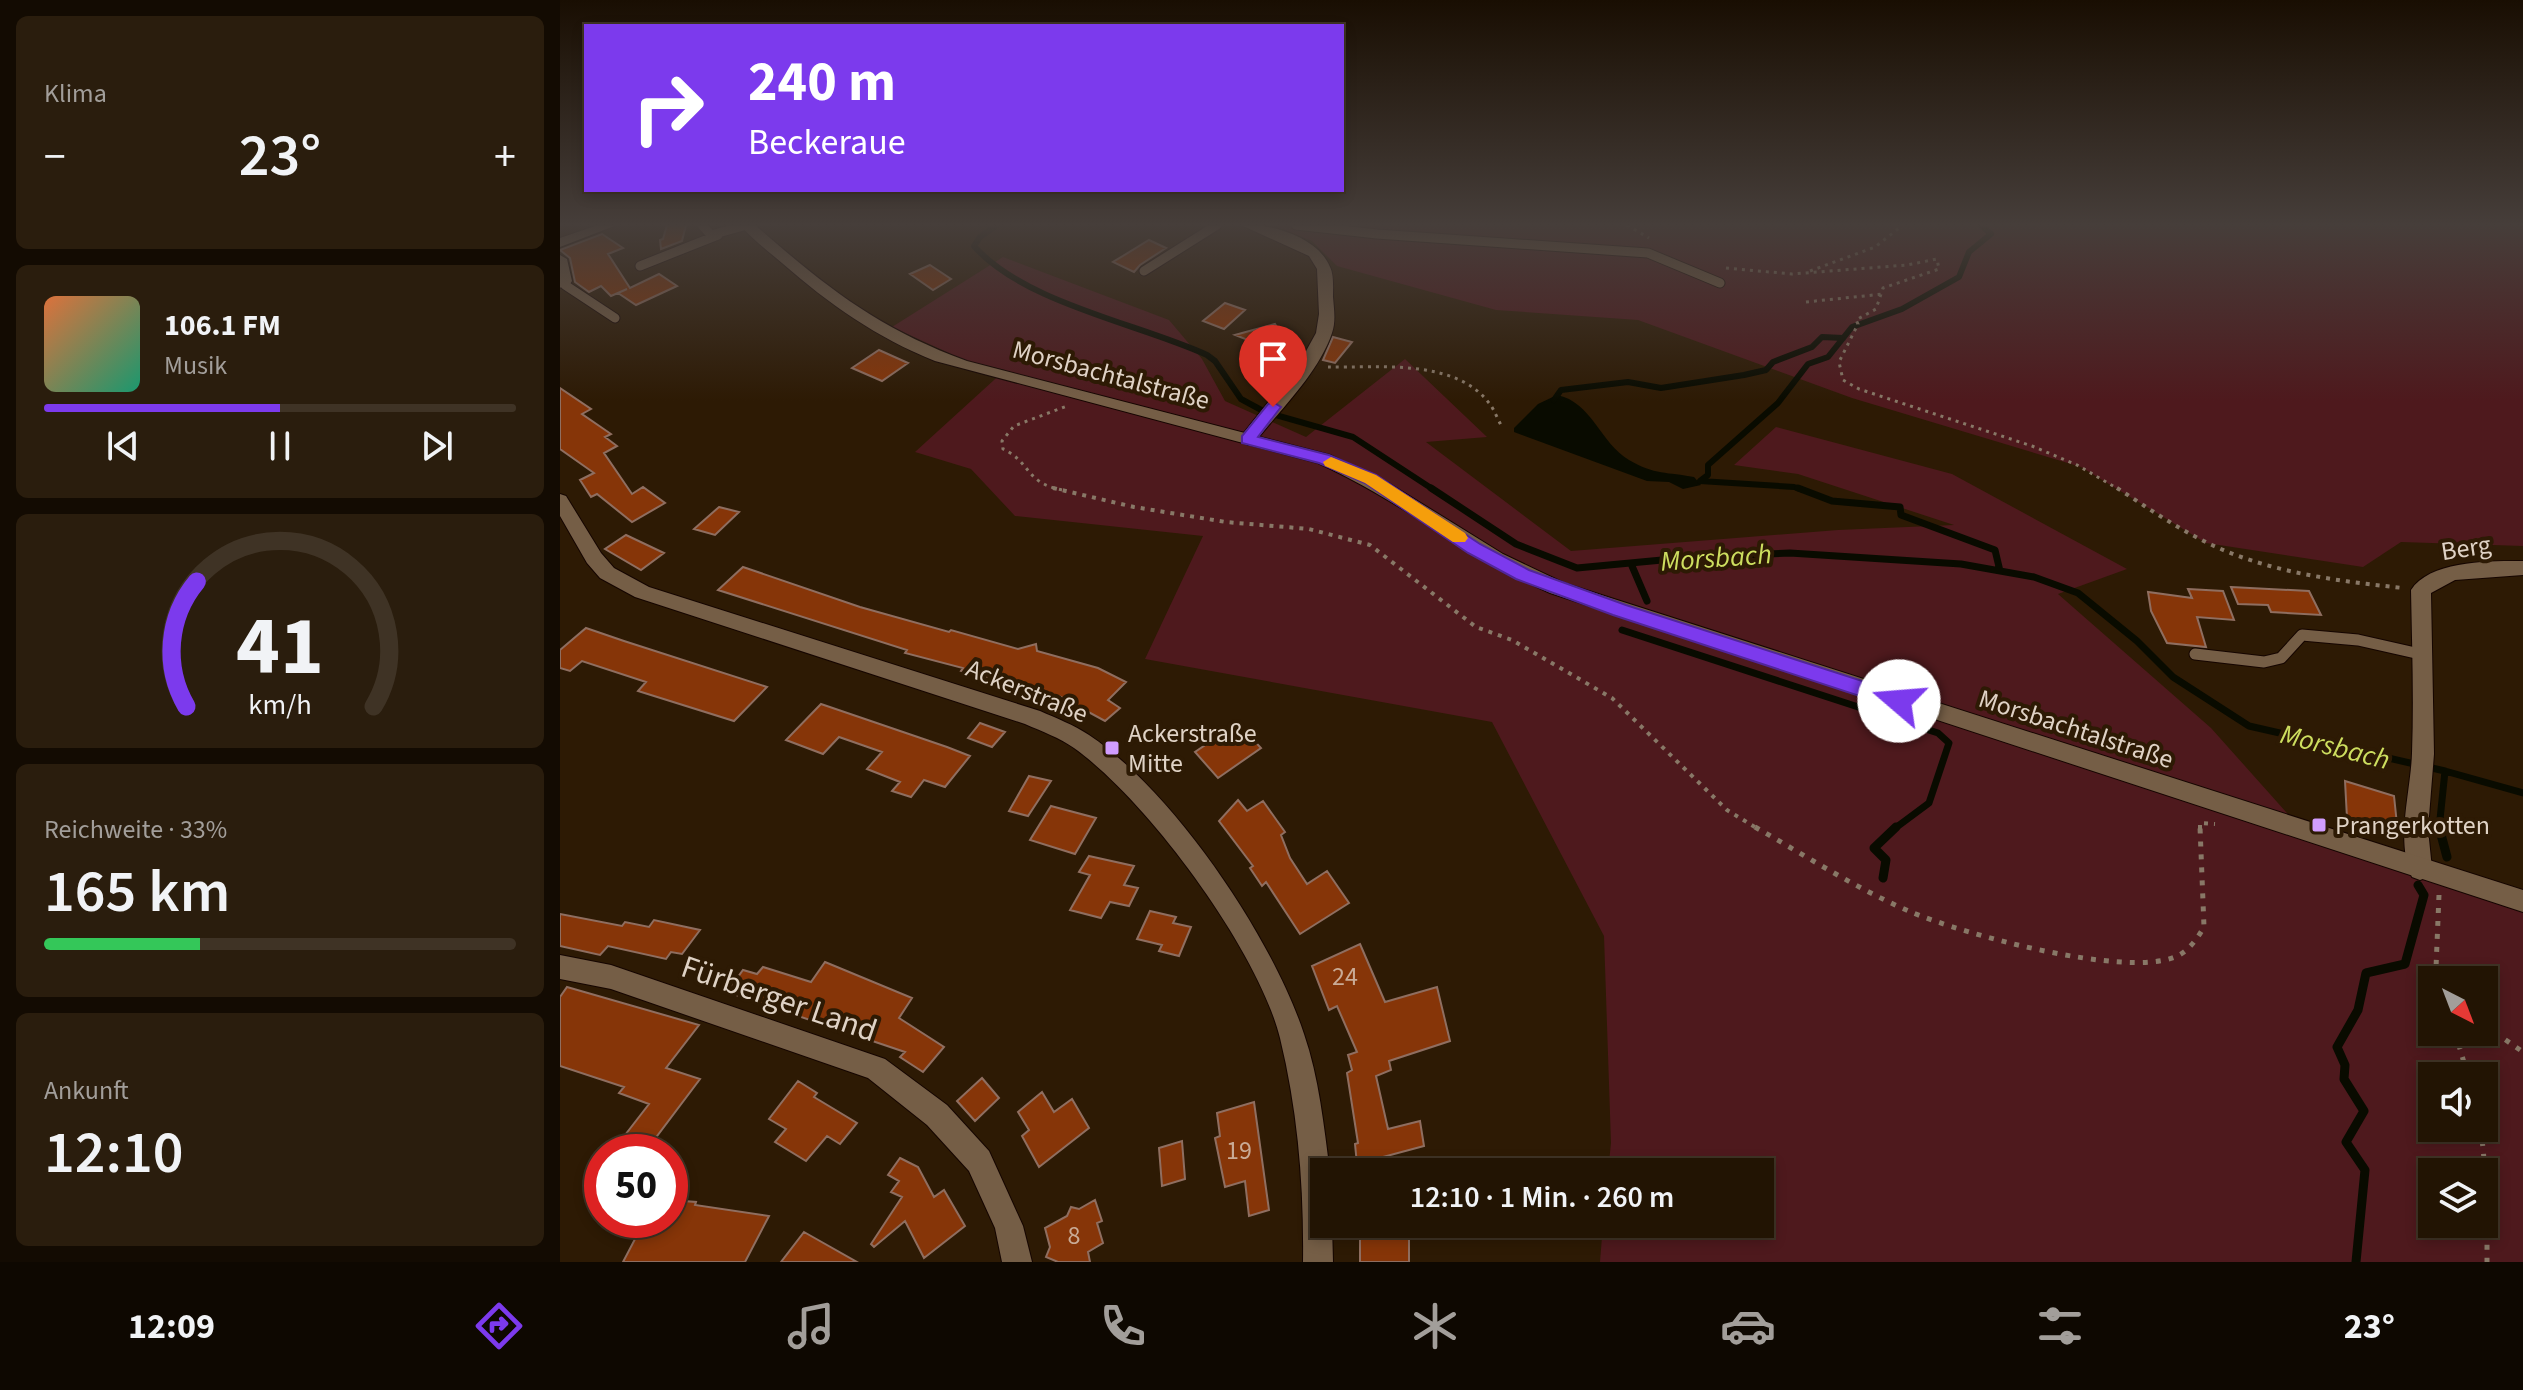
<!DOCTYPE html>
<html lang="de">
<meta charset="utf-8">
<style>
:root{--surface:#221403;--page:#2a1d0d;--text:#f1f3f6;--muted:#a29e9a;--line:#3f3325;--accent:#7c3aed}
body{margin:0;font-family:"Source Sans 3",sans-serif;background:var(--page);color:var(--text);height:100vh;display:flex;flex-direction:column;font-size:30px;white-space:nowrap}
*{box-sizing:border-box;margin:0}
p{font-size:26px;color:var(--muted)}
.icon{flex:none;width:44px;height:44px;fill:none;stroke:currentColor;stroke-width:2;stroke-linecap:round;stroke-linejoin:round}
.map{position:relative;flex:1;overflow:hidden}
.panel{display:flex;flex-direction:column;gap:16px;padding:16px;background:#130b02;width:560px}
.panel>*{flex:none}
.hud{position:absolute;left:24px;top:24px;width:760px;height:168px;border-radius:0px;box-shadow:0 4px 12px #0003,0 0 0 2px var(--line);background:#7c3aed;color:#fff;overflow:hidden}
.needle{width:52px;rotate:138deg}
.controls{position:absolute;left:1858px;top:966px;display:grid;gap:16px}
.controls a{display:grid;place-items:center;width:80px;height:80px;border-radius:0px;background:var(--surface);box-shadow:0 4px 12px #0003,0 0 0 2px var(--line);font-size:40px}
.speed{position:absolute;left:24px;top:1134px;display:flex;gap:16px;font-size:40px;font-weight:700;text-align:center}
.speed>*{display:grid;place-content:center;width:104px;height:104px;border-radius:50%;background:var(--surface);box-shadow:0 4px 12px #0003,0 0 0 2px var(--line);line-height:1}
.speed .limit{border:12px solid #d22;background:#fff;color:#111}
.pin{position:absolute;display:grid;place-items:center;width:68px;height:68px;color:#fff;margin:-82px -34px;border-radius:50% 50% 50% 0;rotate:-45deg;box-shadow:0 0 8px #0007}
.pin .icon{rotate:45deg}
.me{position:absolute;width:88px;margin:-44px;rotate:288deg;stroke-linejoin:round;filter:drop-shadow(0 0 6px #0008)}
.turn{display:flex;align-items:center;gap:28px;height:168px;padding:0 32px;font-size:36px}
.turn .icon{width:104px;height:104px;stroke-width:2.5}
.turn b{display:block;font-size:56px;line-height:68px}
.big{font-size:60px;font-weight:600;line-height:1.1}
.panel .tile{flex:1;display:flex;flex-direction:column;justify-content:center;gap:12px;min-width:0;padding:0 28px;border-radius:12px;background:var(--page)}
.panel .dial{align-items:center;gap:0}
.dial svg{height:208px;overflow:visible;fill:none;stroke:var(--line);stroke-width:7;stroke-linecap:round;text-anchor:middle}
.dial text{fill:var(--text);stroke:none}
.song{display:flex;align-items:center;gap:24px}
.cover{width:96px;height:96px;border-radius:12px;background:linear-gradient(135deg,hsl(20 70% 55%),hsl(160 70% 35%))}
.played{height:8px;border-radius:4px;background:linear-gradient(90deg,var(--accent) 50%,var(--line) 50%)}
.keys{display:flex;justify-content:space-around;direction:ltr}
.heat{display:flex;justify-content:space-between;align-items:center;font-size:44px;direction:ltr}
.charge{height:12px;border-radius:6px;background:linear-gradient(90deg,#34c759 33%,var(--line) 0)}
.trip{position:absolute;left:750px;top:1158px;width:464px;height:80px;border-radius:0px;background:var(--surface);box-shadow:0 4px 12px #0003,0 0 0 2px var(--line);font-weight:600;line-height:80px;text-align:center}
.dock{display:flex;height:128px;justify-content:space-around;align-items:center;background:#0e0801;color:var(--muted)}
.dock .icon{width:56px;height:56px}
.dock .selected{color:var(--accent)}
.dock b{font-size:36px;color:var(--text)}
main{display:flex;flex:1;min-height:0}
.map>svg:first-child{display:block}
.green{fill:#4e191d;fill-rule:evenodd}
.water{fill:#090b00}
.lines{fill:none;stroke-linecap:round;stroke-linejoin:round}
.stream-far2{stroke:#090b00;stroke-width:6}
.stream-far1{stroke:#090b00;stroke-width:7}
.stream{stroke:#090b00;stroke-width:9}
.building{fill:#863508;stroke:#8f6e60;stroke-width:2}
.lane-far1-casing{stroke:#150500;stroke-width:11}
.lane-casing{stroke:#150500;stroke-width:13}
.street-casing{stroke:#150500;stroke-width:2}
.secondary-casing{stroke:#150500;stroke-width:2}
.path-far2{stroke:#887867;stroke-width:3;stroke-dasharray:3 5;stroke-linecap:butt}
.path-far1{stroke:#887867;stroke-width:4;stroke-dasharray:4 6;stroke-linecap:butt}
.path{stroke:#887867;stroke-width:5;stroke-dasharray:5 8;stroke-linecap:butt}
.lane-far1{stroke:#755e46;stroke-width:9}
.lane{stroke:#755e46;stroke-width:11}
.street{fill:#755e46;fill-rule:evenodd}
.secondary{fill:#755e46;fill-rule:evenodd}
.route{fill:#7c3aed;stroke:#51269a;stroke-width:2}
.slow{fill:#f59e0b}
.poi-dot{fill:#d19dfe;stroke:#2d1a04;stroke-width:3}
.labels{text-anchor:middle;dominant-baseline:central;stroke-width:8;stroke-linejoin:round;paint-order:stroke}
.street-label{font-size:26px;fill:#dfd2c5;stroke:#2d1a04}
.poi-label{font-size:26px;fill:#dfd2c5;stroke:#2d1a04;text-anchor:start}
.near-number-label{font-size:26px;fill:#c9ab96}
.water-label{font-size:28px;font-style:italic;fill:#cdde5f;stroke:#2d1a04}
.near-street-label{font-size:32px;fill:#dfd2c5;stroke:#2d1a04}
</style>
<main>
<section class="panel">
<div class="tile"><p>Klima</p>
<div class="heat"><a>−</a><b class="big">23°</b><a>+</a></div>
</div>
<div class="tile">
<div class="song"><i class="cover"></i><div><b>106.1 FM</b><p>Musik</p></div></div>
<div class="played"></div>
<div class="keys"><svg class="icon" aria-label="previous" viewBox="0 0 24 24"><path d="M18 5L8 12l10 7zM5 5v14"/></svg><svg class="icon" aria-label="pause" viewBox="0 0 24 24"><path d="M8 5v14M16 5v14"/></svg><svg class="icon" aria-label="next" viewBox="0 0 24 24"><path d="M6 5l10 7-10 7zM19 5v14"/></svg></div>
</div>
<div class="tile dial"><svg viewBox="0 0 100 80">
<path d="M14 69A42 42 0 1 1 86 69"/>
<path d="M14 69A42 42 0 0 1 18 21" stroke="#7c3aed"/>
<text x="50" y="56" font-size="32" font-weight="700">41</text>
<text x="50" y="72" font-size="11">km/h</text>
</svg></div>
<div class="tile"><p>Reichweite · 33%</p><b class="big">165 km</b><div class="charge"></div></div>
<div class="tile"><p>Ankunft</p><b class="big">12:10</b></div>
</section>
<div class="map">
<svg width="1963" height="1262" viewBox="0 0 1963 1262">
<rect width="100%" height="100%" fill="#2d1a04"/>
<path class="green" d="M713 225H1963V546L1841 542 1803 567 1646 543 1521 467 1292 398 1078 320 936 310 777 266 752 241Z
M443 257 609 320 642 359 665 401 746 437 845 359 927 437 866 442 1011 551 1278 530 1394 525 1238 474 1174 465 1216 427 1392 474 1567 569 1498 594 1651 728 1751 840 1963 904V1262H1040L1043 1224H1200V1172H1048L1051 1143 1044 936 932 722 585 659 643 536 455 516 411 469 355 452 445 370 404 360 332 327ZM1872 980H1924V1032H1872ZM1872 1076H1924V1128H1872ZM1872 1172H1924V1224H1872Z"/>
<path class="water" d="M997 395C1032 402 1040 443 1069 460 1094 475 1108 472 1134 477L1141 485 1123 489 1109 482 1087 481 954 432V428L978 404Z"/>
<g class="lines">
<path class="stream-far2" d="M437 225 420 237 414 246C464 303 580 324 647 355L655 361 681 399 705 412 793 437 874 490
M994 400 1001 390 1068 382 1101 388 1184 375 1206 370 1213 362 1252 347 1262 337 1283 338
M1243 490 1234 487 1140 481 1148 475V465L1218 403 1248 364 1268 357 1292 327 1342 309 1399 277 1409 252 1431 234 1421 225"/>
<path class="stream-far1" d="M871 488 956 544 1017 568 1134 557 1230 553 1401 564 1474 577 1518 593 1577 641 1613 677 1689 726 1885 771 1963 793
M1238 488 1272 501 1340 507 1341 515 1435 550 1440 571
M1072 566 1087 601
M1062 630 1378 733 1389 743 1369 803 1334 829
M1879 829 1885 771"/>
<path class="stream" d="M1879 827 1887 857
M1323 878 1326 860 1314 848 1336 827
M1796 1262 1805 1170 1786 1142 1804 1111 1784 1079 1785 1065 1777 1047 1798 1010 1806 973 1845 964 1864 895 1858 885"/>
</g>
<path class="building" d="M107 225H126L122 241 101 249 100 240 103 239Z
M42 234 63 248 48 254 70 288 99 274 117 286 76 305 58 293 67 289 51 296 41 286 29 292 15 282 10 258 0 250Z
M589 240 606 248 580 265 574 272 553 262Z
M370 265 391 279 373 290 350 274Z
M665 303 685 310 664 329 643 321Z
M715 324 725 339 703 346 675 335Z
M773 337 792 342 775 363 763 360Z
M319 350 348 363 322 381 292 368Z
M0 388 31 409 22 414 51 434 45 437 57 446 44 453 72 494 83 487 105 503 72 522 37 494 31 497 20 480 34 473 0 449Z
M159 507 179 512 155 535 134 529Z
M66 535 104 553 81 570 45 549Z
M183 567 300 607 389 632 391 630 458 649 476 644 477 651 538 668 566 682 548 700 560 708 545 721 499 696 493 702 455 685 401 671 403 668 345 653 347 650 158 590Z
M1671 587 1749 591 1761 615 1711 612 1708 605 1678 604Z
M1628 589 1663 591 1674 620 1637 617 1646 647 1607 643 1591 611 1588 592 1632 598Z
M26 628 64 641 207 687 174 721 78 691 86 682 22 661 10 671 0 668V650Z
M261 704 387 747 410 756 385 787 364 780 351 797 332 791 340 782 307 769 322 752 279 737 263 754 226 740Z
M420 723 445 732 432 747 408 738Z
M678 723 701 748 658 778 635 752Z
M469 776 491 781 468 816 449 811Z
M1785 781 1834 796 1838 834 1787 818Z
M678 800 687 811 703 801 725 832 721 835 730 858 747 884 767 871 789 903 740 934 706 882 702 886 690 868 693 866 659 821Z
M491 806 536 818 515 854 470 840Z
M529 856 574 866 564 885 578 888 569 906 550 902 541 918 510 910 530 875 519 872Z
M590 911 616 917 613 923 631 927 619 956 599 951 602 945 577 939Z
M0 914 62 926 65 922 89 927 94 920 140 930 122 954 111 952 106 959 48 946 40 955 0 946Z
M800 944 825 1002 877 987 890 1041 829 1061 831 1070 816 1076 828 1129 860 1121 864 1146 797 1164 795 1144 798 1143 787 1073 792 1070 788 1055 797 1052 777 1006 769 1010 752 966Z
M265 962 352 998 339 1018 384 1047 363 1072 340 1057 345 1052 167 992 183 970 197 974 203 967 251 982Z
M7 987 139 1025 106 1068 140 1079 88 1148 62 1139 89 1104 59 1093 64 1087 0 1066V997Z
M422 1078 439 1098 415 1121 397 1101Z
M238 1081 257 1093 254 1097 297 1123 280 1144 267 1136 246 1161 215 1142 226 1129 209 1119Z
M482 1092 494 1112 512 1099 529 1128 479 1167 462 1136 469 1130 458 1112Z
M694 1102 709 1210 689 1216 685 1181 665 1187 655 1138 660 1136 657 1113Z
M622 1141 625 1179 602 1186 599 1148Z
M340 1158 358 1167 374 1197 384 1190 405 1226 364 1258 345 1221 314 1247 311 1244 342 1197 331 1192 339 1181 328 1175Z
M110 1200 136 1202 135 1205 209 1216 185 1262H63L85 1220H110Z
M535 1200 542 1221 537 1223 543 1243 528 1252 530 1262H498L486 1257 490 1247 485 1228 507 1216 511 1207 519 1209Z
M818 1224H849V1262H800V1238L818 1237Z
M244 1232 297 1262H221Z"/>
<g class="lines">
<defs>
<path id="lane-far1" d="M142 225 151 235 187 225
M736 225 817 234 1088 253 1160 283
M80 266 158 235
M584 271 657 225
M0 283 5 281V285L55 318"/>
<path id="lane" d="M1635 654 1704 662 1721 658 1742 635 1798 640 1860 654"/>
<path id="street" d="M38 225H57L0 247V238Z
M681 225C710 223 758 237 770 267 774 275 773 287 773 297 774 309 776 322 772 333 758 374 720 410 694 443L688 445 679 439 740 362 756 333 759 314 757 269 749 256Z
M0 255 7 259 12 281 10 284H0Z
M0 494 6 496 41 553 54 568 89 587 480 711C496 718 514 725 529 735 614 792 712 937 744 1034 759 1077 764 1127 770 1172H764V1224H772L773 1262H743C744 1186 738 1112 720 1038 698 950 588 801 514 748 500 738 481 731 465 724L75 597 40 578 27 563 0 516Z
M1963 561V575L1895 580 1871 593 1874 754 1868 829 1872 869 1868 877 1860 880 1852 877C1835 841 1851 791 1852 753 1854 699 1852 644 1851 590 1870 560 1932 561 1963 561Z
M0 955 51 965 325 1059 387 1105 429 1151 463 1226 472 1262H442L435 1228 409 1171 367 1125 308 1078 51 989 0 979Z"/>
<path id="secondary" d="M180 225H195C266 287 317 328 407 361L770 455 830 484 943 554 1004 583 1963 890V912L990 593C908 557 840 500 758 463L375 361C317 338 269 304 222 263 208 251 192 239 180 225Z"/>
</defs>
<use href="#lane-far1" class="lane-far1-casing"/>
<use href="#lane" class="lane-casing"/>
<use href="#street" class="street-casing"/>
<use href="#secondary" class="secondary-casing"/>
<path class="path-far2" d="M1067 225 1089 238
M1166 268 1232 274 1347 265 1377 259 1379 269 1323 288 1316 309 1296 320 1298 324 1279 362 1283 380 1299 389 1472 446 1517 465 1560 490
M1250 271 1315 247 1343 225
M1246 302 1323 294
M768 367C817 368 895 358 929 403 934 409 937 418 941 425
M502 490C464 482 472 463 443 449L442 441 454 426 507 406"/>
<path class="path-far1" d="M493 488 574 507 666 522 749 529 810 545 916 627 952 640 1052 698 1167 810 1198 829
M1557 488C1588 508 1618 529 1652 545 1712 573 1778 581 1843 588
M1640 829V823L1655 824"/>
<path class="path" d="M1195 827C1246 856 1297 889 1351 912 1403 934 1563 978 1615 957 1628 952 1637 939 1644 927L1640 827
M1879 895 1876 968 1879 980
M1924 1025 1963 1052
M1895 1032 1908 1076
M1921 1128 1927 1190V1262"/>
<use href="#lane-far1" class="lane-far1"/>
<use href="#lane" class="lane"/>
<use href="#street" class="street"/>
<use href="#secondary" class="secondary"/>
</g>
<linearGradient id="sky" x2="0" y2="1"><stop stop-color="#190e02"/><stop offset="0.56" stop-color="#463e3a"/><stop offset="1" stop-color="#463e3a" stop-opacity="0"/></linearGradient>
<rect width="1963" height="401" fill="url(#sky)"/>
<path class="route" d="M713 402 721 407 698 437 769 455 816 475 920 544 969 570 1066 605 1346 695 1349 701 1346 707 1339 709 1053 615 956 579 908 553 805 483 759 463 682 443V436L708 404Z"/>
<path class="slow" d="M771 457 816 475 905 533 908 538 905 542H893L805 483 765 466 763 462Z"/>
<g class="poi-dot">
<rect x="544" y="740" width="16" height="16" rx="4"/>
<rect x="1751" y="817" width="16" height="16" rx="4"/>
</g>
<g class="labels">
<g class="street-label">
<text transform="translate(551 375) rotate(15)">Morsbachtalstraße</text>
<text transform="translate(1906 548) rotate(-9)">Berg</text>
<text transform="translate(467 691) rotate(22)">Ackerstraße</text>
<text transform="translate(1516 729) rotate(18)">Morsbachtalstraße</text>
</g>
<g class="poi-label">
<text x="568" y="733">Ackerstraße<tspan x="568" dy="30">Mitte</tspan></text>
<text x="1775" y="825">Prangerkotten</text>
</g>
<g class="near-number-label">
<text x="785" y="976">24</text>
<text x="679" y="1150">19</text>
<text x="514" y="1235">8</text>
</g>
<g class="water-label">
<text transform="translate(1156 558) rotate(-4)">Morsbach</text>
<text transform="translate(1775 747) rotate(14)">Morsbach</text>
</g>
<g class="near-street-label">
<text transform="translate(219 999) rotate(19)">Fürberger Land</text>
</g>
</g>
</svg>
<div class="controls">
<a><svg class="needle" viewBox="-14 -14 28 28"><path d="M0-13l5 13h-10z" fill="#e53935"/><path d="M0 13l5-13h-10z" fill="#a29e9a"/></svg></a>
<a><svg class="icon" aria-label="sound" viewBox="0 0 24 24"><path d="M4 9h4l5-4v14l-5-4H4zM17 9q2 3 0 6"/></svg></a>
<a><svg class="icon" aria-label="layers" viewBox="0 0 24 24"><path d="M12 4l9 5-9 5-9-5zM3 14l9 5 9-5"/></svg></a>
</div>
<div class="speed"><div class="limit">50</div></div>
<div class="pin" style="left:713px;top:407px;background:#d93025"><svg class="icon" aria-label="arrive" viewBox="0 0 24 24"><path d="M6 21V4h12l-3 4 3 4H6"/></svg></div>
<svg class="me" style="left:1339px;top:701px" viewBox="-20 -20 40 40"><circle r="19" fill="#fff"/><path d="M0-13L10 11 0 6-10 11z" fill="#7c3aed"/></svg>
<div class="trip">12:10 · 1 Min. · 260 m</div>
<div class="hud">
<div class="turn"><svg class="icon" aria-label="right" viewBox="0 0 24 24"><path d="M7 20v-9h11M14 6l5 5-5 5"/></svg><div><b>240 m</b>Beckeraue</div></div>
</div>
</div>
</main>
<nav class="dock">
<b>12:09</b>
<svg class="icon selected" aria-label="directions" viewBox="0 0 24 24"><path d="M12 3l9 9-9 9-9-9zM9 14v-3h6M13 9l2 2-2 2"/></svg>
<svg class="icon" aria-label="music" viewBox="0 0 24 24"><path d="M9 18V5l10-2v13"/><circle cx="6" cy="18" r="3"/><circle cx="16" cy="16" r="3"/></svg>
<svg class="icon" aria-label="phone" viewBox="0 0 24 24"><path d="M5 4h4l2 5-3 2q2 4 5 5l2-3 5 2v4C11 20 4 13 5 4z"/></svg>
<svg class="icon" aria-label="climate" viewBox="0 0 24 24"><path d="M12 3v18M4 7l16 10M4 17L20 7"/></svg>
<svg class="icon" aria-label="car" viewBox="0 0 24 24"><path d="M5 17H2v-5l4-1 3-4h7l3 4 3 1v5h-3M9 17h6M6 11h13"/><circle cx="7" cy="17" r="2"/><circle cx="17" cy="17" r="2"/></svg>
<svg class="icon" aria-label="filters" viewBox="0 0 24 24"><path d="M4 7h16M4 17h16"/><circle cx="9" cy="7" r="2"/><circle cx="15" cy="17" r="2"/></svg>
<b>23°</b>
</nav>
